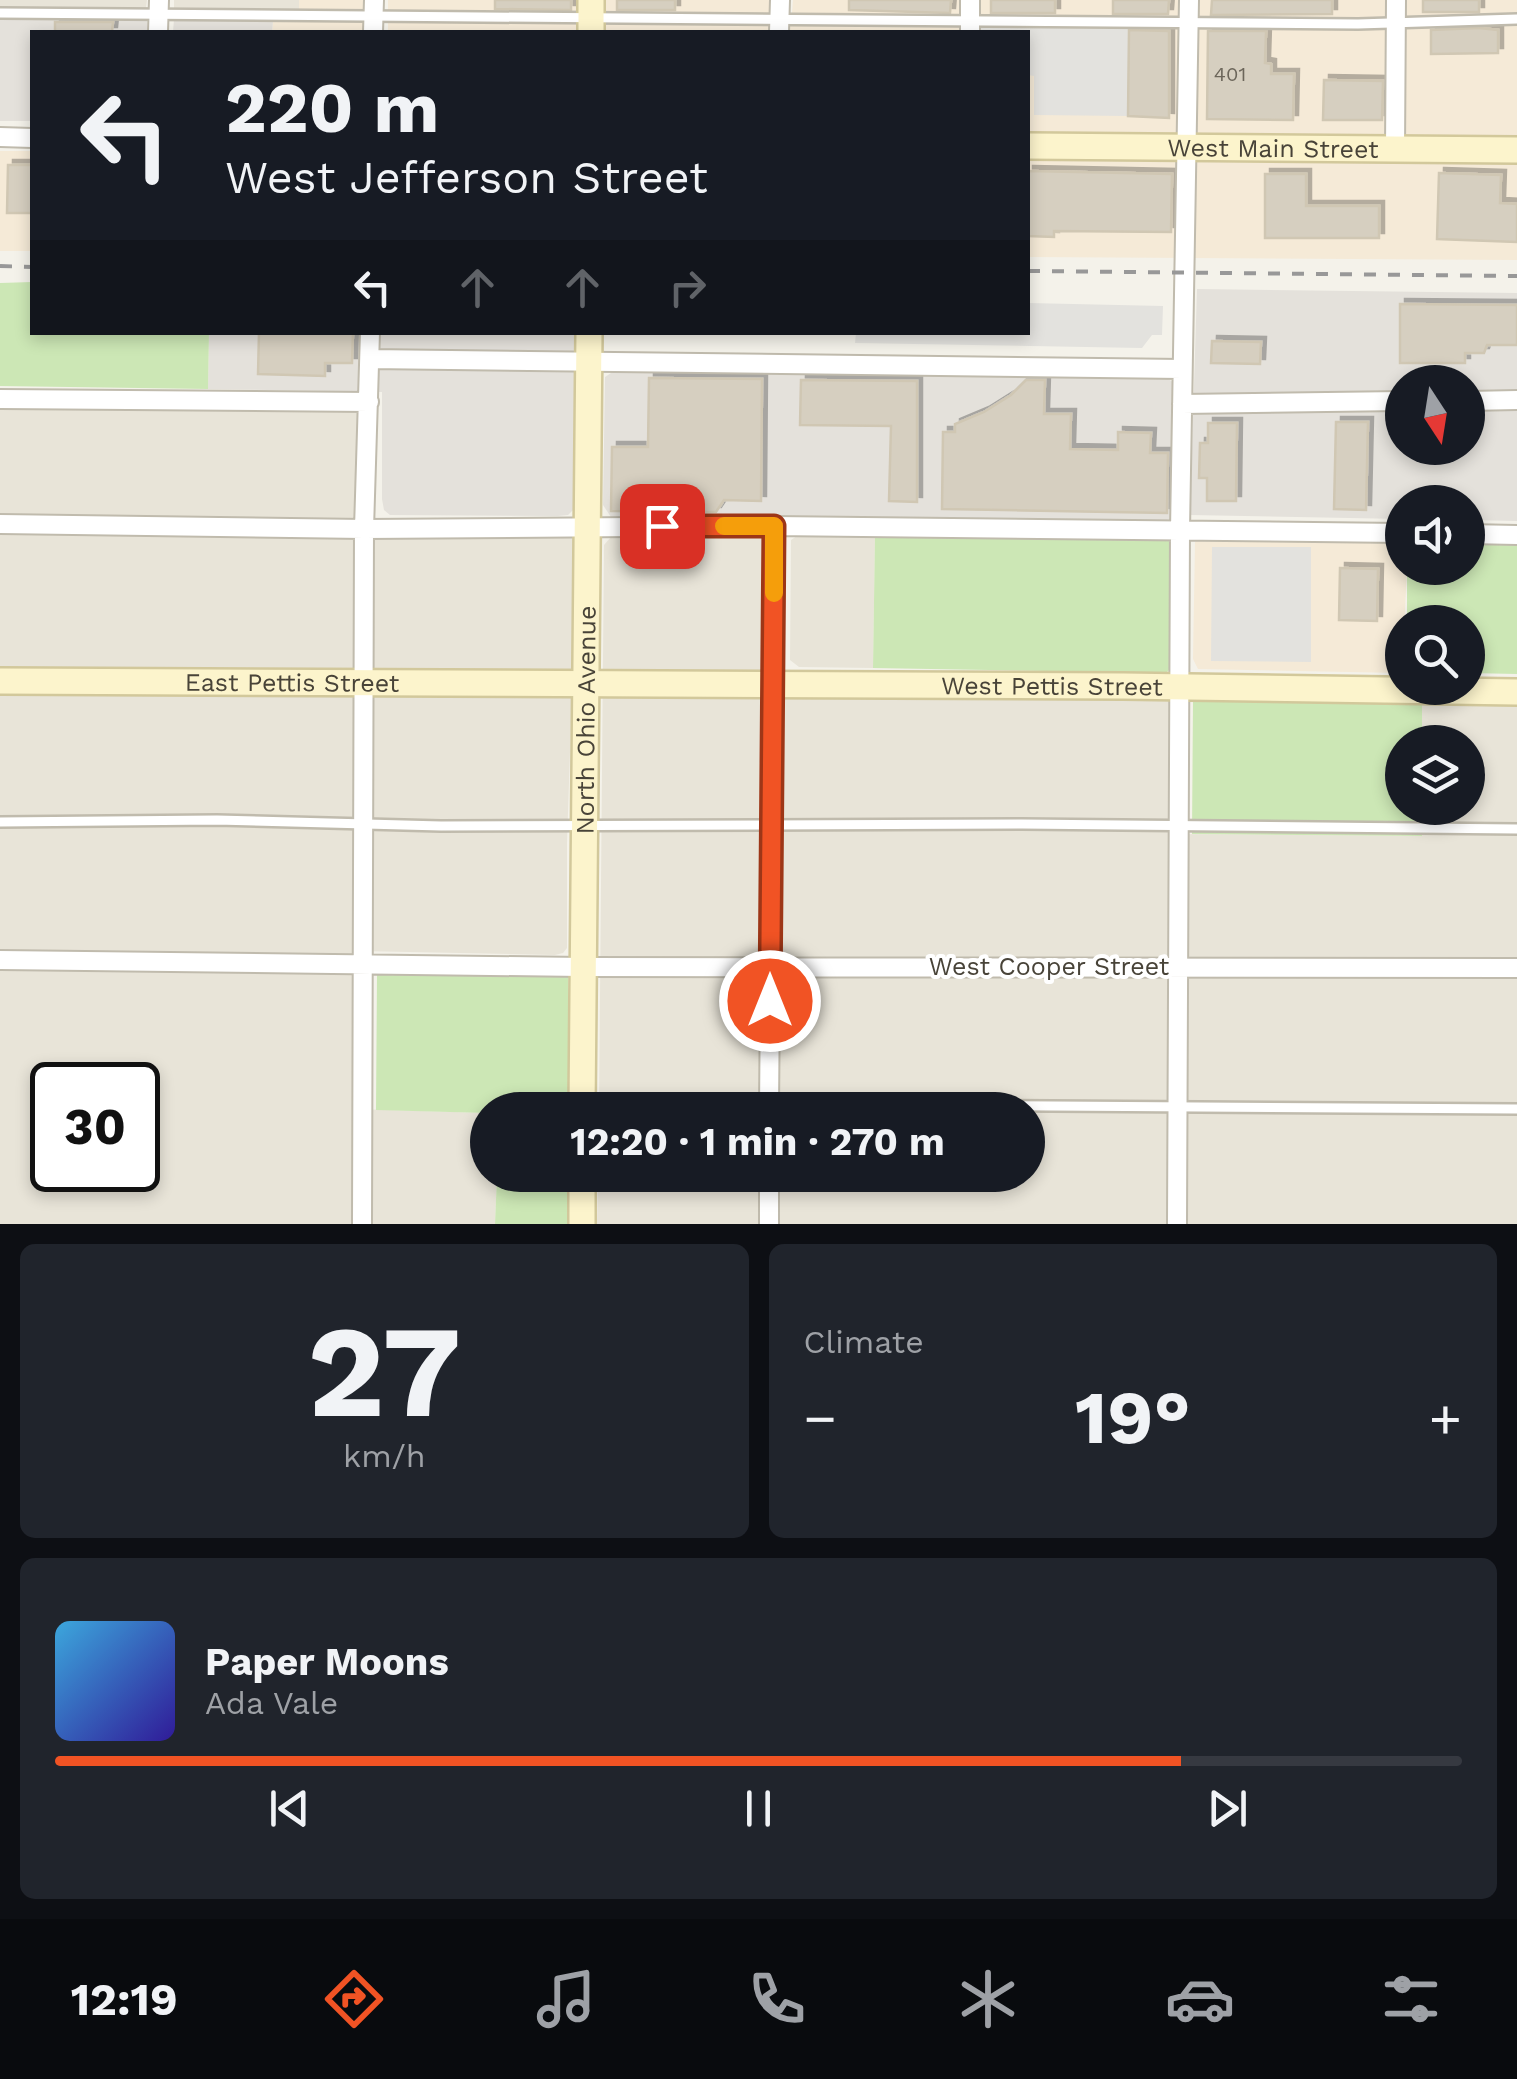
<!DOCTYPE html>
<meta charset="utf-8">
<style>
:root{--surface:#171b24;--page:#20242c;--text:#f1f3f6;--muted:#9ea1a6;--line:#363941;--accent:#f15324}
body{margin:0;font-family:"Work Sans",sans-serif;background:var(--page);color:var(--text);height:100vh;display:flex;flex-direction:column;font-size:38px;white-space:nowrap}
*{box-sizing:border-box;margin:0}
p{font-size:32px;color:var(--muted)}
.icon{flex:none;width:55px;height:55px;fill:none;stroke:currentColor;stroke-width:2;stroke-linecap:round;stroke-linejoin:round}
.map{position:relative;height:1224px;overflow:hidden}
.details{display:flex;flex-direction:column;gap:20px;padding:20px;background:#0d0f14;flex:1}
.details>*{flex:none}
.guide{position:absolute;left:30px;top:30px;width:1000px;height:305px;border-radius:0px;box-shadow:0 5px 15px #0003;background:#171b24;color:var(--text);overflow:hidden}
.needle{width:65px;rotate:168deg}
.fabs{position:absolute;left:1385px;top:365px;display:grid;gap:20px}
.fabs a{display:grid;place-items:center;width:100px;height:100px;border-radius:50%;background:var(--surface);box-shadow:0 5px 15px #0003;font-size:50px}
.speed{position:absolute;left:30px;top:1062px;display:flex;gap:20px;font-size:50px;font-weight:700;text-align:center}
.speed>*{display:grid;place-content:center;width:130px;height:130px;border-radius:50%;background:var(--surface);box-shadow:0 5px 15px #0003;line-height:1}
.speed .limit{border:5px solid #111;border-radius:15px;background:#fff;color:#111}
.pin{position:absolute;display:grid;place-items:center;width:85px;height:85px;color:#fff;margin:-42px;border-radius:20px;box-shadow:0 5px 15px #0006}
.me{position:absolute;width:110px;margin:-55px;rotate:0deg;stroke-linejoin:round;filter:drop-shadow(0 0 8px #0008)}
.turn{display:flex;align-items:center;gap:35px;height:210px;padding:0 30px;font-size:45px}
.turn .icon{width:130px;height:130px;stroke-width:2.5}
.turn b{display:block;font-size:70px;line-height:85px}
.lanes{display:flex;align-items:center;height:95px;padding:0 30px;background:#0003;justify-content:center;gap:50px;direction:ltr}
.lanes .off{opacity:.35}
.big{font-size:75px;font-weight:700;line-height:1.1}
.details .tile{flex:1;display:flex;flex-direction:column;justify-content:center;gap:15px;min-width:0;padding:0 35px;border-radius:15px;background:var(--page)}
.details .dial{align-items:center;gap:0}
.dial b{font-size:130px;line-height:1}
.song{display:flex;align-items:center;gap:30px}
.cover{width:120px;height:120px;border-radius:15px;background:linear-gradient(135deg,hsl(200 70% 55%),hsl(250 70% 35%))}
.played{height:10px;border-radius:5px;background:linear-gradient(90deg,var(--accent) 80%,var(--line) 80%)}
.keys{display:flex;justify-content:space-around;direction:ltr}
.heat{display:flex;justify-content:space-between;align-items:center;font-size:55px;direction:ltr}
.details .tiles{flex:1;display:grid;gap:20px;grid-template-columns:1fr 1fr}
.tile:last-child{grid-column:span 2}
.trip{position:absolute;left:470px;top:1092px;width:575px;height:100px;border-radius:50px;background:var(--surface);box-shadow:0 5px 15px #0003;font-weight:700;line-height:100px;text-align:center}
.tabs{display:flex;height:160px;justify-content:space-around;align-items:center;background:#090b0e;color:var(--muted)}
.tabs .icon{width:70px;height:70px}
.tabs .current{color:var(--accent)}
.tabs b{font-size:45px;color:var(--text)}
.map>svg:first-child{display:block}
.residential{fill:#e8e4d8;fill-rule:evenodd}
.commercial{fill:#f5ead7}
.industrial{fill:#e4e1db;fill-rule:evenodd}
.green{fill:#cce7b5}
.parking{fill:#e3e2de}
.building{fill:#d6cfc0;stroke:#d0c7b3;stroke-width:2.5;filter:url(#shadow)}
.lines{fill:none;stroke-linecap:round;stroke-linejoin:round}
.lane-casing{stroke:#c0bbad;stroke-width:14}
.street-casing{stroke:#c0bbad;stroke-width:22}
.secondary-casing{stroke:#d2c89b;stroke-width:30}
.lane{stroke:#fff;stroke-width:9}
.street{stroke:#fff;stroke-width:18}
.secondary{stroke:#fcf4cc;stroke-width:25}
.rail{stroke:#989898;stroke-width:4;stroke-dasharray:12 12;stroke-linecap:butt}
.route-casing{stroke:#9d3617;stroke-width:25}
.route{stroke:#f15324;stroke-width:18}
.slow{stroke:#f59e0b;stroke-width:18}
.labels{text-anchor:middle;dominant-baseline:central;stroke-width:8;stroke-linejoin:round;paint-order:stroke}
.number-label{font-size:20px;fill:#6c665a}
.street-label{font-size:25px;fill:#484338;stroke:#fff}
</style>
<div class="map">
<svg width="1517" height="1224" viewBox="0 0 1517 1224">
<defs>
<filter id="shadow"><feDropShadow dx="5" dy="-5" stdDeviation="0" flood-color="#0004"/></filter>
</defs>
<rect width="100%" height="100%" fill="#f4f2ea"/>
<path class="residential" d="M0 0H147L146 8 0 7Z
M174 0H299V11L174 9Z
M0 406 350 409 357 412 360 421 357 533 570 534 577 540 567 843V948L563 953 555 955 359 951 356 1109 487 1113 488 1175H497L495 1224H0ZM52 1085H138V1170H52Z
M800 534H875L873 668 799 667 790 660 791 540Z
M625 535 760 536 768 542 765 693 1164 696 1171 702 1172 834 1421 836 1422 808H1468V742H1422V697L1517 698V1224H597L598 1175H1028V1110H599L604 545 611 537Z"/>
<path class="commercial" d="M299 0H366L365 32H272L273 21H299Z
M388 0H770V13H792L793 0H1517V260L1028 257V32H984V16H961L960 32H388Z
M0 151H32V251H0Z
M1203 534 1402 537V568H1407L1402 673 1198 669 1193 659 1195 542Z"/>
<path class="industrial" d="M0 17 147 19V32H32V121H0Z
M174 19 273 21 272 32H173Z
M1197 289 1517 293V521L1468 520V502H1402V519L1190 515ZM1402 382H1468V448H1402Z
M209 333H578L576 507 568 515 558 516 390 515 384 510 382 499V392L208 389Z
M614 371 1163 376 1173 382 1175 391 1174 514 1171 519 1162 521 611 517 603 505 605 377Z"/>
<path class="green" d="M32 282V332L209 333 208 389 0 386V283Z
M875 534 1169 541 1177 554 1175 664 1166 673 873 668Z
M1468 538H1517V674L1468 673V622H1407V568H1468Z
M1199 692 1422 697V742H1402V808H1422V836L1192 834 1193 701Z
M384 971 568 975 570 1110H488L487 1113 376 1110 377 975Z
M497 1175H570V1224H495Z"/>
<path class="parking" d="M979 26 1129 27 1128 116 1034 115V76L1028 75V32H979Z
M1028 303 1163 306 1162 335H1152L1142 348 855 343 856 333 1028 332Z
M1212 547H1311V662L1211 661Z"/>
<path class="building" d="M495 0H571V10L495 9Z
M617 0H675V10H617Z
M849 0H951L950 13 849 10Z
M991 0H1055V13H991Z
M1113 0H1169L1168 14H1113Z
M1212 0H1332V14L1211 15Z
M1423 0H1479V12H1423Z
M55 22H113L112 32H55Z
M1479 28 1498 30V53L1431 54V30Z
M1129 30 1169 31V118L1128 116Z
M1208 31H1266L1265 63 1271 64V74H1294L1293 120 1207 119Z
M1324 80 1383 81 1382 120H1323Z
M8 165H32V213H7Z
M1028 171 1172 174 1171 232 1054 231V237L1028 236Z
M1439 173 1501 175 1500 203 1517 204V242L1437 239Z
M1265 174H1306V206H1379V238H1265Z
M1400 304 1517 305V345H1487L1484 353H1465V363H1400Z
M259 332H353L352 363H325V376L258 374Z
M1212 341 1261 342 1260 364 1211 363Z
M649 378 762 379 761 501 724 500 716 512 611 511 612 447H648Z
M801 380 917 381V502L889 501 891 426 800 425Z
M1026 380H1045L1044 414H1071L1070 449 1118 450V432L1151 433 1150 453H1168L1167 513 942 509 943 432H955V424L984 412 1011 395Z
M1336 422H1368L1366 510 1334 509Z
M1208 423H1237L1236 501H1207V478H1199L1200 443H1208Z
M1340 568 1378 569 1377 621 1339 620Z"/>
<g class="lines">
<defs>
<path id="lane" d="M0 13 1358 24 1517 19
M0 822 217 820 441 826 1022 824 1517 829
M584 1103 1517 1109"/>
<path id="street" d="M158 32 159 0
M373 32 374 0
M779 32 780 0
M970 32V0
M0 137 32 138
M1395 149 1396 0
M370 359 1182 369
M0 399 369 402
M1468 401 1517 400
M1182 404 1402 401
M0 524 364 529 774 526 1402 533
M1468 534 1517 535
M0 960 582 967 1517 968
M769 1110 774 526
M362 1224 364 529 370 332
M769 1224V1175
M1177 1224 1180 530 1189 0"/>
<g id="secondary">
<path d="M591 32V0"/>
<path id="s1" d="M1028 146 1517 150"/>
<path id="s2" d="M0 681 1123 686 1517 692"/>
<path id="s3" d="M582 1110 589 332"/>
<path d="M582 1175V1224"/>
</g>
</defs>
<use href="#lane" class="lane-casing"/>
<use href="#street" class="street-casing"/>
<use href="#secondary" class="secondary-casing"/>
<use href="#lane" class="lane"/>
<use href="#street" class="street"/>
<use href="#secondary" class="secondary"/>
<path class="rail" d="M0 266 32 267
M1028 271 1517 276"/>
</g>
<g class="lines">
<defs>
<path id="route" d="M662 526H774L770 1001"/>
</defs>
<use href="#route" class="route-casing"/>
<use href="#route" class="route"/>
<path class="slow" d="M724 526H774V593"/>
</g>
<g class="labels">
<g class="number-label">
<text x="1230" y="74">401</text>
</g>
<g class="street-label">
<text stroke="none"><textPath href="#s1" startOffset="245">West Main Street</textPath></text>
<text stroke="none"><textPath href="#s2" startOffset="292">East Pettis Street</textPath></text>
<text stroke="none"><textPath href="#s2" startOffset="1052">West Pettis Street</textPath></text>
<text stroke="none"><textPath href="#s3" startOffset="390">North Ohio Avenue</textPath></text>
<text x="1049" y="966">West Cooper Street</text>
</g>
</g>
</svg>
<div class="fabs">
<a><svg class="needle" viewBox="-14 -14 28 28"><path d="M0-13l5 13h-10z" fill="#e53935"/><path d="M0 13l5-13h-10z" fill="#9ea1a6"/></svg></a>
<a><svg class="icon" aria-label="sound" viewBox="0 0 24 24"><path d="M4 9h4l5-4v14l-5-4H4zM17 9q2 3 0 6"/></svg></a>
<a><svg class="icon" aria-label="search" viewBox="0 0 24 24"><circle cx="10" cy="10" r="6"/><path d="M15 15l6 6"/></svg></a>
<a><svg class="icon" aria-label="layers" viewBox="0 0 24 24"><path d="M12 4l9 5-9 5-9-5zM3 14l9 5 9-5"/></svg></a>
</div>
<div class="speed"><div class="limit">30</div></div>
<div class="pin" style="left:662px;top:526px;background:#d93025"><svg class="icon" aria-label="arrive" viewBox="0 0 24 24"><path d="M6 21V4h12l-3 4 3 4H6"/></svg></div>
<svg class="me" style="left:770px;top:1001px" viewBox="-20 -20 40 40"><circle r="17" fill="#f15324" stroke="#fff" stroke-width="3"/><path d="M0-11L8 9 0 5-8 9z" fill="#fff"/></svg>
<div class="trip">12:20 · 1 min · 270 m</div>
<div class="guide">
<div class="turn"><svg class="icon" aria-label="left" viewBox="0 0 24 24"><path d="M17 20v-9H6M10 6l-5 5 5 5"/></svg><div><b>220 m</b>West Jefferson Street</div></div>
<div class="lanes"><svg class="icon" aria-label="left" viewBox="0 0 24 24"><path d="M17 20v-9H6M10 6l-5 5 5 5"/></svg><svg class="icon off" aria-label="ahead" viewBox="0 0 24 24"><path d="M12 20V5M6 11l6-6 6 6"/></svg><svg class="icon off" aria-label="ahead" viewBox="0 0 24 24"><path d="M12 20V5M6 11l6-6 6 6"/></svg><svg class="icon off" aria-label="right" viewBox="0 0 24 24"><path d="M7 20v-9h11M14 6l5 5-5 5"/></svg></div>
</div>
</div>
<section class="details">
<div class="tiles">
<div class="tile dial"><b>27</b><p>km/h</p></div>
<div class="tile"><p>Climate</p>
<div class="heat"><a>−</a><b class="big">19°</b><a>+</a></div>
</div>
<div class="tile">
<div class="song"><i class="cover"></i><div><b>Paper Moons</b><p>Ada Vale</p></div></div>
<div class="played"></div>
<div class="keys"><svg class="icon" aria-label="previous" viewBox="0 0 24 24"><path d="M18 5L8 12l10 7zM5 5v14"/></svg><svg class="icon" aria-label="pause" viewBox="0 0 24 24"><path d="M8 5v14M16 5v14"/></svg><svg class="icon" aria-label="next" viewBox="0 0 24 24"><path d="M6 5l10 7-10 7zM19 5v14"/></svg></div>
</div>
</div>
</section>
<nav class="tabs">
<b>12:19</b>
<svg class="icon current" aria-label="directions" viewBox="0 0 24 24"><path d="M12 3l9 9-9 9-9-9zM9 14v-3h6M13 9l2 2-2 2"/></svg>
<svg class="icon" aria-label="music" viewBox="0 0 24 24"><path d="M9 18V5l10-2v13"/><circle cx="6" cy="18" r="3"/><circle cx="16" cy="16" r="3"/></svg>
<svg class="icon" aria-label="phone" viewBox="0 0 24 24"><path d="M5 4h4l2 5-3 2q2 4 5 5l2-3 5 2v4C11 20 4 13 5 4z"/></svg>
<svg class="icon" aria-label="climate" viewBox="0 0 24 24"><path d="M12 3v18M4 7l16 10M4 17L20 7"/></svg>
<svg class="icon" aria-label="car" viewBox="0 0 24 24"><path d="M5 17H2v-5l4-1 3-4h7l3 4 3 1v5h-3M9 17h6M6 11h13"/><circle cx="7" cy="17" r="2"/><circle cx="17" cy="17" r="2"/></svg>
<svg class="icon" aria-label="filters" viewBox="0 0 24 24"><path d="M4 7h16M4 17h16"/><circle cx="9" cy="7" r="2"/><circle cx="15" cy="17" r="2"/></svg>
</nav>
